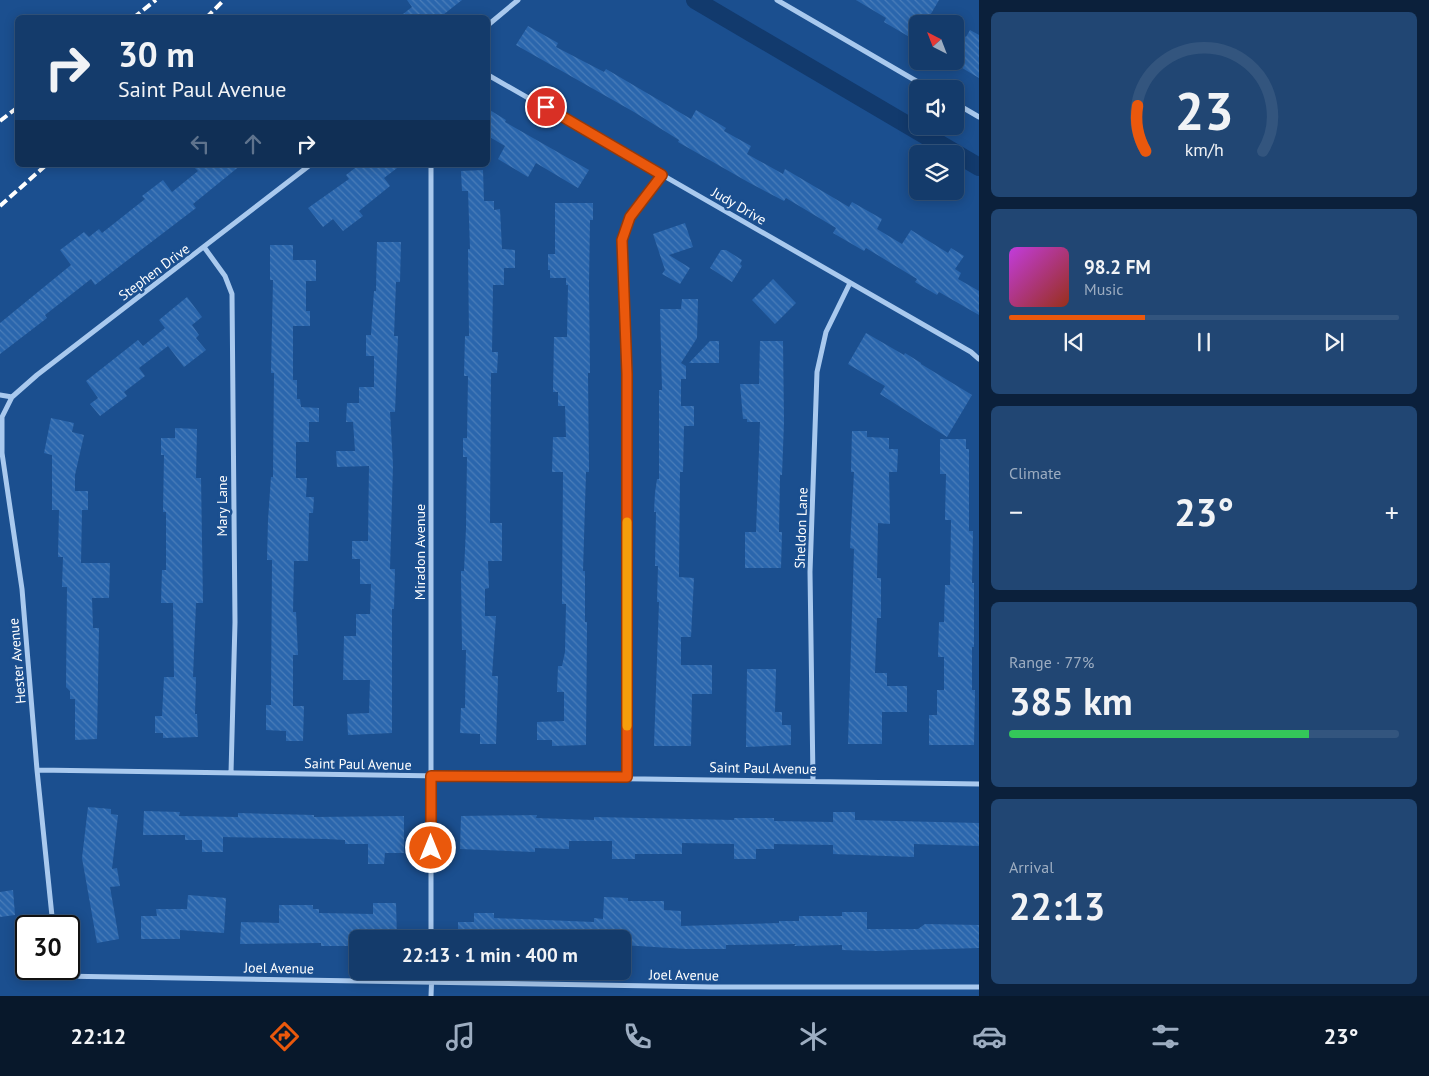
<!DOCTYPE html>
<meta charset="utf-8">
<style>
:root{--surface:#143b6b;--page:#214673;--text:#f1f3f6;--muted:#9dadc1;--line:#33557e;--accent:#ea580c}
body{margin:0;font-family:"PT Sans",sans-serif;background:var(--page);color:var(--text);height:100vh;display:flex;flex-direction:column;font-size:19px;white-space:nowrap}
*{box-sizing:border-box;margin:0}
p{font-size:16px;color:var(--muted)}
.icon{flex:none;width:28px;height:28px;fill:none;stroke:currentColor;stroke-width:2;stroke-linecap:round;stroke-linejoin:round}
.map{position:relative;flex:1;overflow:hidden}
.details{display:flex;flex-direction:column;gap:12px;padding:12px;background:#0b203b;width:450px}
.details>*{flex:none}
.hud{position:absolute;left:15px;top:15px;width:475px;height:152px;border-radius:8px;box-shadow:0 2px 12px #0003,0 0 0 1px var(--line);background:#143b6b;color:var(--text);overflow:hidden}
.needle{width:32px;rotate:318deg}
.tools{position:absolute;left:909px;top:15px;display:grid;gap:10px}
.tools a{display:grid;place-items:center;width:55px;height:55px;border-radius:8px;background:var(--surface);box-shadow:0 2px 12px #0003,0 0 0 1px var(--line);font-size:25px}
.speed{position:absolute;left:15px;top:915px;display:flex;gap:10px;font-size:25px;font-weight:700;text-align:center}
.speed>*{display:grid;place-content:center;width:65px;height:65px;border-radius:50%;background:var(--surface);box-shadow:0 2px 12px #0003,0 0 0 1px var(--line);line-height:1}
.speed .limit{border:2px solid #111;border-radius:8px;background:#fff;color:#111}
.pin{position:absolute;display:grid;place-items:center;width:42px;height:42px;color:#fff;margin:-21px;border:2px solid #fff;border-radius:50%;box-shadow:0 1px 5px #0007}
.me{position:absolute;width:55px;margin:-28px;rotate:0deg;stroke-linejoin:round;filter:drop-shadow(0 0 4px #0008)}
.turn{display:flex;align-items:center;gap:18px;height:105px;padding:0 20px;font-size:22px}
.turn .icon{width:65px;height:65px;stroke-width:2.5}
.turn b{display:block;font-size:35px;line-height:42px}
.lanes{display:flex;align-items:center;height:48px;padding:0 20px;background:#0003;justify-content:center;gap:25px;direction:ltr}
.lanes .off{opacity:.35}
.big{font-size:38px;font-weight:700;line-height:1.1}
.details .tile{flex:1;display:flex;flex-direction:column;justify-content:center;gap:8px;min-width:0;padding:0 18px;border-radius:8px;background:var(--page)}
.details .dial{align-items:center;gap:0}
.dial svg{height:130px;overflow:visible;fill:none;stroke:var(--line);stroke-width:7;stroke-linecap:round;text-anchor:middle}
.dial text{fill:var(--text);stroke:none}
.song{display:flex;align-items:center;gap:15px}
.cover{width:60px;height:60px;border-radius:8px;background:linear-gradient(135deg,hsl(290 70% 55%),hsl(10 70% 35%))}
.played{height:5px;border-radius:2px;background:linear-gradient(90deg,var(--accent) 35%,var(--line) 35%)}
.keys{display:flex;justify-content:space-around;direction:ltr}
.heat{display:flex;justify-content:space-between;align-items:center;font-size:28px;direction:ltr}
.charge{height:8px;border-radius:4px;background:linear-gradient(90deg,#34c759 77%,var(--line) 0)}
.trip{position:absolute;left:349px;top:930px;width:282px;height:50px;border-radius:8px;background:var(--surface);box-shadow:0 2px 12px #0003,0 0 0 1px var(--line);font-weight:700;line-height:50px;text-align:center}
.tab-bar{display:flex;height:80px;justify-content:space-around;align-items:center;background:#08182b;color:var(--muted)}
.tab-bar .icon{width:35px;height:35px}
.tab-bar .selected{color:var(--accent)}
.tab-bar b{font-size:22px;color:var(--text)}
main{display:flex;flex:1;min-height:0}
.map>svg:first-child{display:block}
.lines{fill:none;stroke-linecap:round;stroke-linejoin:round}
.canal{stroke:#123a6d;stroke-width:18}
.building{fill:url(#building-back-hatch)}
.street{stroke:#a9c9ee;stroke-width:5}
.rail{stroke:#fff;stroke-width:4;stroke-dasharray:9 4;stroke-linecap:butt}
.route-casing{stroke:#983908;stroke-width:12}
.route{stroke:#ea580c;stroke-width:9}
.slow{stroke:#f59e0b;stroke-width:9}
.labels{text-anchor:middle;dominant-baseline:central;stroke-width:5;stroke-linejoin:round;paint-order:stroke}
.street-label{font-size:14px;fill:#fff;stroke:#1b4f8f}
</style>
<main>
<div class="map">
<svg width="979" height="996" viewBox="0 0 979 996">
<defs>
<pattern id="building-back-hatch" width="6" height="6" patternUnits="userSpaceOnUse" patternTransform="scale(1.25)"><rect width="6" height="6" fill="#2a66ad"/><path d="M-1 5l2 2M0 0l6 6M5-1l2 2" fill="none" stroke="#4a7db9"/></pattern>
</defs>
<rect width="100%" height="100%" fill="#1b4f8f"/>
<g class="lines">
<path class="canal" d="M695 0 979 167"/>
</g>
<path class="building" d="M407 0H462L439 18H398L412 7Z
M856 0H939L925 24H918V42L884 22 886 18Z
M528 26 558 43 556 47 604 72 606 69 691 119 696 110 726 128 724 131 751 146 747 154 783 174 785 169 849 207 852 202 882 219 877 229 902 244 911 230 948 253 951 248 964 256 955 269 961 273 958 279 979 291V315L939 292 937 295 915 282 917 279 866 248 864 251 833 233 836 228 786 198 784 201 748 182 678 142 679 140 634 112 516 45Z
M955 30 966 37 970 30 979 35V78L952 62 955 61Z
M488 109 506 120 505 122 589 170 578 188 536 163 528 177 498 159 505 146 488 136Z
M192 165H241L193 204 196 208 95 285 91 279 45 315 47 318 0 354V323L71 265 60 250 84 232 89 237 99 229 102 233 145 199 142 196 163 180 172 192 198 171Z
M359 165H401L384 178 390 186 359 211 363 216 343 231 333 219 323 227 308 208 349 179 346 175Z
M483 170 484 201H494V210L500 209 502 249 515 250V268H504V285H493L492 352H498L497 373H491L490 523H502V561H488L489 588 485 589V616H496L492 676H498L496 744H480V734L460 733 461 708H465L466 650H462L461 571H464L466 528 467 457H463V438H467L468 376H464L465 336H469L468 249H470L468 191H462L461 171Z
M555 203H593V220H590L589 285 590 373H588L589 472H586L583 571H585V622H587L586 745 552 746V740H537V722L564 721V692H557L558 666H562L565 652 566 604H562L563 472H552L553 437H566L565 406H558V392H553L554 337H567L568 285H566V278H550V270H548V254H555Z
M685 223 693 247 669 255 690 268 680 284 662 274 665 270 653 234Z
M377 242H401L400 282H396L394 336H398L395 412H390L393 465 390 569H395L394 609H392V733L348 735 347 714 369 713 370 680H343L344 636H356V614H370L371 584H360V559H352V541H368L369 466 337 467 336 451H355L353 422H346L347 403H359V387H374V356H366V335H371L374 291H376Z
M270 245H293V260H316V281H306V311H310V326H293V380H297V399H300L301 407 319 408V422H309V442H296V478H307L306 497H314L313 513H309L308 561H294L293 612H296L298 655H293V706H304L303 741H286V731L266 730V705H271L272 560H267L268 520 271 477H273L274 373H271L273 280H270Z
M721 250H726L742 260 740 264 742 266 732 282 710 268Z
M773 279 796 303 775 324 752 300Z
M187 297 202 317 192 325 199 335 196 338 206 350 184 367 168 346 139 368 145 376 124 392 127 396 100 416 90 404 98 398 86 381 138 340 143 346 165 328 159 320Z
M682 299H698L697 338 681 363 686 366V379H681V406H694V426H684L683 472H680L679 577 694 578 691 637H681V665H712V694H692L691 746H654L659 602H657L658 566H655L656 512H654L655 493 657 479H659V390H662L660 309H681Z
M866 333 904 355 905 353 921 363V364L972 395 947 437 880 394 885 386 848 364Z
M710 341H719V363H689Z
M760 341H783L784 422 782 475H780L779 532H782L781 568H745V532H756L760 422H747V419H743L740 384H759Z
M51 418 74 423 72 432 84 435 75 475V491H88V510H82L81 563H110L109 598H92L93 628H99L97 739 75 740V699H70V691L66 687 67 587H62L63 557H58L59 510H52V455L44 453Z
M175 428 197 429 196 478H201L203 603H196L193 677H196L195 714H197L198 737 163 738V733H155V716H162L164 677H174L173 603H161L162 570H166V512H163L164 455H161V438H175Z
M852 431H867V437L889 438V449H898L897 472H889L890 524 878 523 877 578H881V618H877L875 673H887V686H907V712H882V744H848L854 549 850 548 854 472H851Z
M940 439H966V449H969V531H973L972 583H974V647H972V690H975L974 745H929V715H937V690H944V657H938L939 622H944L945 585H950L951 520H945L946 474H940Z
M747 669H776L775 712H782V725H791V745L746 747Z
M88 807 111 809V814L118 815 112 869 117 868 120 886 110 887 119 939 97 943 82 858Z
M144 811 180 812 179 816 238 817V813L314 815V817L404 816V853H385L384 864H368V844H345V840L326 839 223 837V852H202V840H185V835H143Z
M833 812H855V820L979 823V846L914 844V857L833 854V845L774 844V849H756V859H734V844L682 843V854H635V859H612V841H569V849L535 848V852L460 849 461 816 537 815 536 818 594 820V817L734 820V818H774V821L833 822Z
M13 890 15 915 0 917V892Z
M188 895 226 898 224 933 180 930V939H141V916H157L156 909H187Z
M604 897 628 898V901H664V910L681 911V926L779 923V921H799V916H842V912H867V929H918L925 924 979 925V948L877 951 842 950V945L794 946 796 944 726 945V949H686L622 945V939H458V922H474V913H494V918L594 922V918L603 919Z
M373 903H396L397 939H355V946H321V943L240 944 241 922 279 923V905H313V909H319V913L373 914Z"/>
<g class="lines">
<path class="street" d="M777 0 930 89
M488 25 518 0
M488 75 971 352 979 359
M955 103 979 117
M431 165V939
M204 247 225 276 232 294 235 622 231 773
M0 395 12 397
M37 770 979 784
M627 777V374L622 239 630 217 662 175
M813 780 810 572 817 372 826 332 850 283
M53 926 37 770 22 589 2 453V417L12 397 37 375 310 165
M57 969 58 976 712 987H979
M431 996 432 971"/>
<path class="rail" d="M133 18 156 0
M206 18 224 0
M0 121 18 107
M0 206 46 165"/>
</g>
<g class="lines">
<defs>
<path id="route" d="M431 848V776L627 777V374L622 240 630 217 662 175 546 107"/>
</defs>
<use href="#route" class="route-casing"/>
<use href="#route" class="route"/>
<path class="slow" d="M627 522V726"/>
</g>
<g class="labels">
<g class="street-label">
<text transform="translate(739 206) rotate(30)">Judy Drive</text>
<text transform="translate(154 272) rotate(-37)">Stephen Drive</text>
<text transform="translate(222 506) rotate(-90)">Mary Lane</text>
<text transform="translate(801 528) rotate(-88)">Sheldon Lane</text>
<text transform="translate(420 552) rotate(-90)">Miradon Avenue</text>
<text transform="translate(17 661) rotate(-95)">Hester Avenue</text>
<text transform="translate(358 764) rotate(1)">Saint Paul Avenue</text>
<text transform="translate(763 768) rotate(1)">Saint Paul Avenue</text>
<text transform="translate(279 968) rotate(1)">Joel Avenue</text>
<text transform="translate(684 975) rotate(1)">Joel Avenue</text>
</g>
</g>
</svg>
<div class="tools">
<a><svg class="needle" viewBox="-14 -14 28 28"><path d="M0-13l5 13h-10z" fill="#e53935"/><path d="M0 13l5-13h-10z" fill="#9dadc1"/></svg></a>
<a><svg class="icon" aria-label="sound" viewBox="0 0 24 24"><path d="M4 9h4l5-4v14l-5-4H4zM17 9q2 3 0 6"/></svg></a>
<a><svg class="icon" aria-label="layers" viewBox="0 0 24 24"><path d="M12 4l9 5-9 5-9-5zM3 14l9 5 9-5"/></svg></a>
</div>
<div class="speed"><div class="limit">30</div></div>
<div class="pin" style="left:546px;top:107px;background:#d93025"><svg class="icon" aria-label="arrive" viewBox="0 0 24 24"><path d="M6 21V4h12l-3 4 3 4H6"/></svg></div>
<svg class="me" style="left:431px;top:848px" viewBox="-20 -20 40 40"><circle r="17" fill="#ea580c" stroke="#fff" stroke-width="3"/><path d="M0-11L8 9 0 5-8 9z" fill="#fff"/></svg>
<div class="trip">22:13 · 1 min · 400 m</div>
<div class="hud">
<div class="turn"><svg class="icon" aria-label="right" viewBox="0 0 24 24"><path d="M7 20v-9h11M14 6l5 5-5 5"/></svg><div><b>30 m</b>Saint Paul Avenue</div></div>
<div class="lanes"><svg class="icon off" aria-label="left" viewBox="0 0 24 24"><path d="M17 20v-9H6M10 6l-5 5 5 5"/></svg><svg class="icon off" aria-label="ahead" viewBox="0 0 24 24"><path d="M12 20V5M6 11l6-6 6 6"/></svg><svg class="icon" aria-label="right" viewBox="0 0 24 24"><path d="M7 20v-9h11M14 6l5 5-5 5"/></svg></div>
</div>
</div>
<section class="details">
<div class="tile dial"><svg viewBox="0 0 100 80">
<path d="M14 69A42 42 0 1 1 86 69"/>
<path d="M14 69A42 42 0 0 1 9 41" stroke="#ea580c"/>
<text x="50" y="56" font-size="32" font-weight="700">23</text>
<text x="50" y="72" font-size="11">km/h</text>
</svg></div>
<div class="tile">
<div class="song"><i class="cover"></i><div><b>98.2 FM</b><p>Music</p></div></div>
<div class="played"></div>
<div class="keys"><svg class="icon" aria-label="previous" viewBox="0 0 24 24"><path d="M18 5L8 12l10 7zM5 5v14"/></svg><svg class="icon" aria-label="pause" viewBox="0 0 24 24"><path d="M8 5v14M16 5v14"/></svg><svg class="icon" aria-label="next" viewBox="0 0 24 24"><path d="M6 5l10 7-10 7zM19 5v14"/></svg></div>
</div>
<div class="tile"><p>Climate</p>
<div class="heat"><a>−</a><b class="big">23°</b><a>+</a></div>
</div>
<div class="tile"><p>Range · 77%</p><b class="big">385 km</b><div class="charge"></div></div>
<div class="tile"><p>Arrival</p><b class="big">22:13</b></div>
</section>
</main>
<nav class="tab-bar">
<b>22:12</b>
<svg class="icon selected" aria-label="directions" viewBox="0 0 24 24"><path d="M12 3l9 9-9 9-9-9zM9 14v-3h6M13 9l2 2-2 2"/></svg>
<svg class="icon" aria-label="music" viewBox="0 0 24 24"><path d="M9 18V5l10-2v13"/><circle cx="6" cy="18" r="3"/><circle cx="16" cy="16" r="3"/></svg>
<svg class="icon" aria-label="phone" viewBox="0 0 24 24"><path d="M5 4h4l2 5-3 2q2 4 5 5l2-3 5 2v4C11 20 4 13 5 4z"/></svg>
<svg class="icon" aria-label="climate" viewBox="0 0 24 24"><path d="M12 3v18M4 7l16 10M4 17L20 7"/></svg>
<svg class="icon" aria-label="car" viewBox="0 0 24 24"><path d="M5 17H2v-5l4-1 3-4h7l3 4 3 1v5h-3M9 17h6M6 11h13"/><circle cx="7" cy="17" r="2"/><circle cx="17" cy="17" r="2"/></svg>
<svg class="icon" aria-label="filters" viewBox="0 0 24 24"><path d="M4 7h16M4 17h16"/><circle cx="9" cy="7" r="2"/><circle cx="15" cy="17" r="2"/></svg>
<b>23°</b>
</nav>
